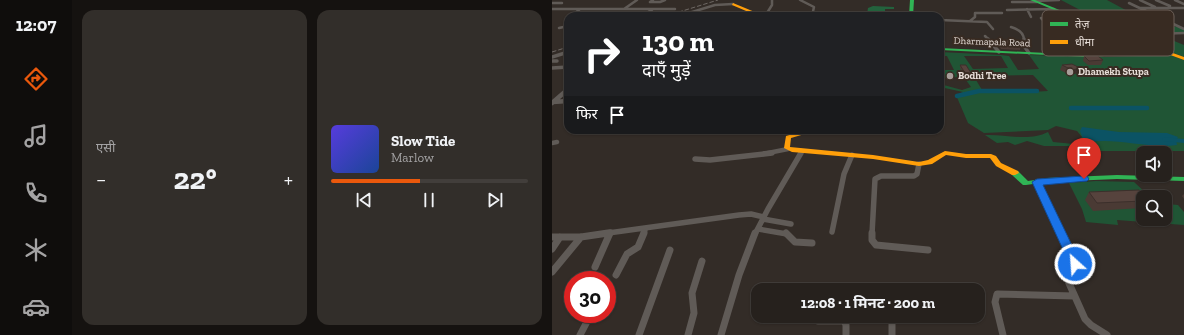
<!DOCTYPE html>
<html lang="hi">
<meta charset="utf-8">
<style>
:root{--surface:#26211d;--page:#322e2a;--text:#f1f3f6;--muted:#a4a3a4;--line:#423e3b;--accent:#ea580c}
body{margin:0;font-family:"Zilla Slab","Noto Sans Devanagari",serif;background:var(--page);color:var(--text);height:100vh;display:flex;flex-direction:column;font-size:15px;white-space:nowrap}
*{box-sizing:border-box;margin:0}
p{font-size:13px;color:var(--muted)}
.icon{flex:none;width:22px;height:22px;fill:none;stroke:currentColor;stroke-width:2;stroke-linecap:round;stroke-linejoin:round}
.map{position:relative;flex:1;overflow:hidden}
.details{display:flex;flex-direction:column;gap:10px;padding:10px;background:#151210;width:480px}
.details>*{flex:none}
.guide{position:absolute;left:12px;top:12px;width:380px;height:122px;border-radius:12px;box-shadow:0 1px 3px #0004,0 0 0 1px var(--line);background:#202124;color:#fff;overflow:hidden}
.buttons{position:absolute;left:584px;top:146px;display:grid;gap:8px}
.buttons a{display:grid;place-items:center;width:36px;height:36px;border-radius:8px;background:var(--surface);box-shadow:0 1px 3px #0004,0 0 0 1px var(--line);font-size:20px}
.speed{position:absolute;left:12px;top:271px;display:flex;gap:8px;font-size:20px;font-weight:700;text-align:center}
.speed>*{display:grid;place-content:center;width:52px;height:52px;border-radius:50%;background:var(--surface);box-shadow:0 1px 3px #0004,0 0 0 1px var(--line);line-height:1}
.speed .limit{border:6px solid #d22;background:#fff;color:#111}
.pin{position:absolute;display:grid;place-items:center;width:34px;height:34px;color:#fff;margin:-41px -17px;border-radius:50% 50% 50% 0;rotate:-45deg;box-shadow:0 0 4px #0007}
.pin .icon{rotate:45deg}
.me{position:absolute;width:44px;margin:-22px;rotate:334deg;stroke-linejoin:round;filter:drop-shadow(0 0 3px #0008)}
.turn{display:flex;align-items:center;gap:14px;height:84px;padding:0 12px;font-size:18px}
.turn .icon{width:52px;height:52px;stroke-width:2.5}
.turn b{display:block;font-size:28px;line-height:34px}
.then{display:flex;align-items:center;height:38px;padding:0 12px;background:#0003;gap:8px;font-size:15px}
.big{font-size:30px;font-weight:700;line-height:1.1}
.details .card{flex:1;display:flex;flex-direction:column;justify-content:center;gap:6px;min-width:0;padding:0 14px;border-radius:12px;background:var(--page)}
.song{display:flex;align-items:center;gap:12px}
.cover{width:48px;height:48px;border-radius:6px;background:linear-gradient(135deg,hsl(250 70% 55%),hsl(220 70% 35%))}
.played{height:4px;border-radius:2px;background:linear-gradient(90deg,var(--accent) 45%,var(--line) 45%)}
.keys{display:flex;justify-content:space-around;direction:ltr}
.heat{display:flex;justify-content:space-between;align-items:center;font-size:22px;direction:ltr}
.details .tiles{flex:1;display:grid;gap:10px;grid-template-columns:repeat(2,1fr)}
.trip{position:absolute;left:199px;top:283px;width:234px;height:40px;border-radius:12px;background:var(--surface);box-shadow:0 1px 3px #0004,0 0 0 1px var(--line);font-weight:700;line-height:40px;text-align:center}
main{display:flex;flex:1;min-height:0}
.tabs{display:flex;flex-direction:column;width:72px;justify-content:space-around;align-items:center;background:#0f0d0c;color:var(--muted)}
.tabs .icon{width:28px;height:28px}
.tabs .selected{color:var(--accent)}
.tabs b{font-size:18px;color:var(--text)}
.map>svg:first-child{display:block}
.green{fill:#205535;fill-rule:evenodd}
.forest{fill:#23623d}
.water{fill:#0b5364}
.lines{fill:none;stroke-linecap:round;stroke-linejoin:round}
.canal{stroke:#0b5364;stroke-width:4.5}
.river{fill:#0b5364;fill-rule:evenodd}
.street-far4{stroke:#605b57;stroke-width:2.5}
.street-far3{stroke:#605b57;stroke-width:3.5}
.street-far2{stroke:#605b57;stroke-width:4.5}
.street-far1{stroke:#605b57;stroke-width:5.5}
.street{stroke:#605b57;stroke-width:7}
.fast{fill:#30b455;fill-rule:evenodd}
.slow{fill:#ff9f0a;fill-rule:evenodd}
.rail{stroke:#6e6864;stroke-width:1;stroke-dasharray:4.5 2;stroke-linecap:butt}
.wall{fill:#4a3a34}
.shaded-wall{fill:#3c2f2b}
.building{fill:#56433d;stroke:#3c2f2b}
.route{fill:#1a73e8;stroke:#114b97}
.poi-dot{fill:#a79e99;stroke:#382b22;stroke-width:1.5}
.labels{text-anchor:middle;dominant-baseline:central;stroke-width:4;stroke-linejoin:round;paint-order:stroke}
.far-street-label{font-size:10px;fill:#e5dcd6;stroke:#382b22}
.far-poi-label{font-size:10px;font-weight:bold;fill:#e5dcd6;stroke:#382b22;text-anchor:start}
.key{fill:#382b22;stroke:#6c6058;stroke-width:1}
.key-label{font-size:11px;fill:#e5dcd6}
</style>
<main>
<nav class="tabs">
<b>12:07</b>
<svg class="icon selected" aria-label="directions" viewBox="0 0 24 24"><path d="M12 3l9 9-9 9-9-9zM9 14v-3h6M13 9l2 2-2 2"/></svg>
<svg class="icon" aria-label="music" viewBox="0 0 24 24"><path d="M9 18V5l10-2v13"/><circle cx="6" cy="18" r="3"/><circle cx="16" cy="16" r="3"/></svg>
<svg class="icon" aria-label="phone" viewBox="0 0 24 24"><path d="M5 4h4l2 5-3 2q2 4 5 5l2-3 5 2v4C11 20 4 13 5 4z"/></svg>
<svg class="icon" aria-label="climate" viewBox="0 0 24 24"><path d="M12 3v18M4 7l16 10M4 17L20 7"/></svg>
<svg class="icon" aria-label="car" viewBox="0 0 24 24"><path d="M5 17H2v-5l4-1 3-4h7l3 4 3 1v5h-3M9 17h6M6 11h13"/><circle cx="7" cy="17" r="2"/><circle cx="17" cy="17" r="2"/></svg>
</nav>
<section class="details">
<div class="tiles">
<div class="card"><p>एसी</p>
<div class="heat"><a>−</a><b class="big">22°</b><a>+</a></div>
</div>
<div class="card">
<div class="song"><i class="cover"></i><div><b>Slow Tide</b><p>Marlow</p></div></div>
<div class="played"></div>
<div class="keys"><svg class="icon" aria-label="previous" viewBox="0 0 24 24"><path d="M18 5L8 12l10 7zM5 5v14"/></svg><svg class="icon" aria-label="pause" viewBox="0 0 24 24"><path d="M8 5v14M16 5v14"/></svg><svg class="icon" aria-label="next" viewBox="0 0 24 24"><path d="M6 5l10 7-10 7zM19 5v14"/></svg></div>
</div>
</div>
</section>
<div class="map">
<svg width="632" height="335" viewBox="0 0 632 335">
<rect width="100%" height="100%" fill="#332c27"/>
<path class="green" d="M509 0H555L596 22 625 27 632 29V32L602 33 584 26 549 27 530 20 532 18 527 19 516 14 530 11Z
M605 34 632 45V57L573 35Z
M595 46 632 60V151H538L525 142 530 137 525 131 504 126 496 130 432 133 416 123 404 95 411 92 388 87V84L410 90 419 87 414 80H410L408 77 391 78 388 75V70H402L395 56H388V52L449 55 457 56 466 70 487 69 477 55 544 57 586 56 591 54 590 50 586 47ZM412 56H449L456 68 421 69ZM481 75 496 91 479 92H466L461 89 433 91 430 90 424 80 426 79 424 76Z
M496 132 501 142 522 144 523 146H492L475 141 463 145 456 142 445 143 433 135C454 134 477 142 496 132Z
M544 181 582 182 594 193H605L609 197H591V219H613V202L615 204 626 205 632 212V225L565 220 566 225 534 222 530 209 517 183Z"/>
<path class="forest" d="M321 6 342 7V9H333V14H315L316 8Z"/>
<path class="water" d="M530 127 567 132 615 133 626 137 624 140 625 145C596 149 567 138 538 142L537 146 529 141 531 139 528 131Z"/>
<g class="lines">
<path class="canal" d="M405 96 427 91H485
M519 108H595"/>
<path class="river" d="M611 137 632 139V143L611 141 610 139Z"/>
<path class="street-far4" d="M101 0 98 2H108L113 0
M248 0 262 7 260 16
M588 0 603 7
M604 0 618 6
M623 0 632 4
M483 1 507 0
M460 2H485
M0 3H10
M577 3 632 29
M587 8H632
M0 9H123
M72 9 85 0
M475 9 479 17
M455 10 502 9
M201 13 323 16
M215 13 220 5V0
M20 16 28 9
M48 16H62
M88 16 100 10
M127 16 163 5 181 4
M489 18 491 20 526 19
M388 20 435 22 441 29
M418 21 423 17V13H450
M459 27C466 29 472 32 472 40
M547 27H584L603 34 632 33
M7 28 16 26
M433 36 437 40"/>
<path class="street-far3" d="M436 39 447 52
M472 39V46L477 53
M0 57 16 52
M0 61H5
M0 68 16 67
M14 91 16 89"/>
<path class="street-far2" d="M1 102 16 101
M0 103 15 90
M0 143 5 142
M211 154 236 149
M248 154 250 151"/>
<path class="street-far1" d="M143 159 158 160 220 153
M485 182 509 234
M211 219 239 224
M206 229 235 234
M280 232 292 174 300 155
M49 234 187 215 199 214 212 217
M58 234 59 232
M91 234 94 228
M203 234 216 209 249 153
M320 234 323 179 329 176H362L365 174 367 164"/>
<path class="street" d="M234 233 243 242 260 243
M320 233V240L324 245 376 250
M508 233 523 263 512 269V272L533 319 539 325 555 335
M0 237H29L56 233
M0 249 8 237
M43 267 58 233
M0 272 29 237
M64 275 75 254 86 247 92 233
M340 316V335
M266 321H292L294 325V335
M28 335 39 314
M87 335 118 250
M136 335 142 313 140 293 150 261
M169 335 187 275 203 233
M451 335 443 302 445 294 522 296"/>
<path class="fast" d="M358 0H362L361 16H357Z
M478 0H483L549 27 585 48 588 53 586 54 536 57 388 50V48L536 55 583 52 581 50 543 27Z
M460 171H466L476 181 495 178 565 175 632 177V181L565 179 495 182 474 185H471L460 175 459 173Z"/>
<path class="slow" d="M181 3 210 15 211 16H206L180 5Z
M566 34H568L632 57V60L566 36Z
M254 130H264L263 131 239 138 238 147 321 155 367 162 376 160 393 151 414 154H439L444 156 449 163 466 171 467 173 463 175H460L444 166 438 158H414L394 155 380 164 367 166 321 159 240 152 232 148 234 136Z"/>
<path class="rail" d="M114 16 166 0
M0 52 16 47"/>
</g>
<path class="wall" d="M520 31 545 45 543 51H536L518 36Z
M447 40 462 42 469 45 468 50 449 49 446 44Z
M589 46 601 47 599 50 588 51 587 49Z
M532 56 551 60 549 65H536L531 61Z
M408 65 419 73 418 76 413 77 408 68Z
M510 65 526 73 518 75 508 70Z
M537 192 591 197V207L590 208 541 211 533 200Z
M632 194V199L630 196Z"/>
<path class="shaded-wall" d="M528 68 526 73 518 75 520 70Z"/>
<path class="building" d="M447 40H461L462 42H467L469 45H450Z
M532 56H546L551 60 537 61Z
M520 64 528 68 520 70 510 65Z
M408 65H414L419 73H413Z
M587 190 593 197H591V201L545 203 537 192Z"/>
<path class="route" d="M532 176H535L537 179 535 181 491 185 529 264 527 267 523 268 519 267 480 182 485 179Z"/>
<g class="poi-dot">
<circle cx="518" cy="72" r="4"/>
<circle cx="398" cy="76" r="4"/>
</g>
<g class="labels">
<g class="far-street-label">
<text transform="translate(440 42) rotate(2)">Dharmapala Road</text>
</g>
<g class="far-poi-label">
<text x="526" y="72">Dhamekh Stupa</text>
<text x="406" y="76">Bodhi Tree</text>
</g>
</g>
<rect x="490" y="10" width="132" height="46" rx="6" class="key"/>
<rect x="498" y="22" width="18" height="4" fill="#30b455"/>
<rect x="498" y="40" width="18" height="4" fill="#ff9f0a"/>
<g class="key-label">
<text x="523" y="28">तेज़</text>
<text x="523" y="46">धीमा</text>
</g>
</svg>
<div class="buttons">
<a><svg class="icon" aria-label="sound" viewBox="0 0 24 24"><path d="M4 9h4l5-4v14l-5-4H4zM17 9q2 3 0 6"/></svg></a>
<a><svg class="icon" aria-label="search" viewBox="0 0 24 24"><circle cx="10" cy="10" r="6"/><path d="M15 15l6 6"/></svg></a>
</div>
<div class="speed"><div class="limit">30</div></div>
<div class="pin" style="left:532px;top:179px;background:#d93025"><svg class="icon" aria-label="arrive" viewBox="0 0 24 24"><path d="M6 21V4h12l-3 4 3 4H6"/></svg></div>
<svg class="me" style="left:523px;top:264px" viewBox="-20 -20 40 40"><circle r="17" fill="#1a73e8" stroke="#fff" stroke-width="3"/><path d="M0-11L8 9 0 5-8 9z" fill="#fff"/></svg>
<div class="trip">12:08 · 1 मिनट · 200 m</div>
<div class="guide">
<div class="turn"><svg class="icon" aria-label="right" viewBox="0 0 24 24"><path d="M7 20v-9h11M14 6l5 5-5 5"/></svg><div><b>130 m</b>दाएँ मुड़ें</div></div>
<div class="then">फिर<svg class="icon" aria-label="arrive" viewBox="0 0 24 24"><path d="M6 21V4h12l-3 4 3 4H6"/></svg></div>
</div>
</div>
</main>
